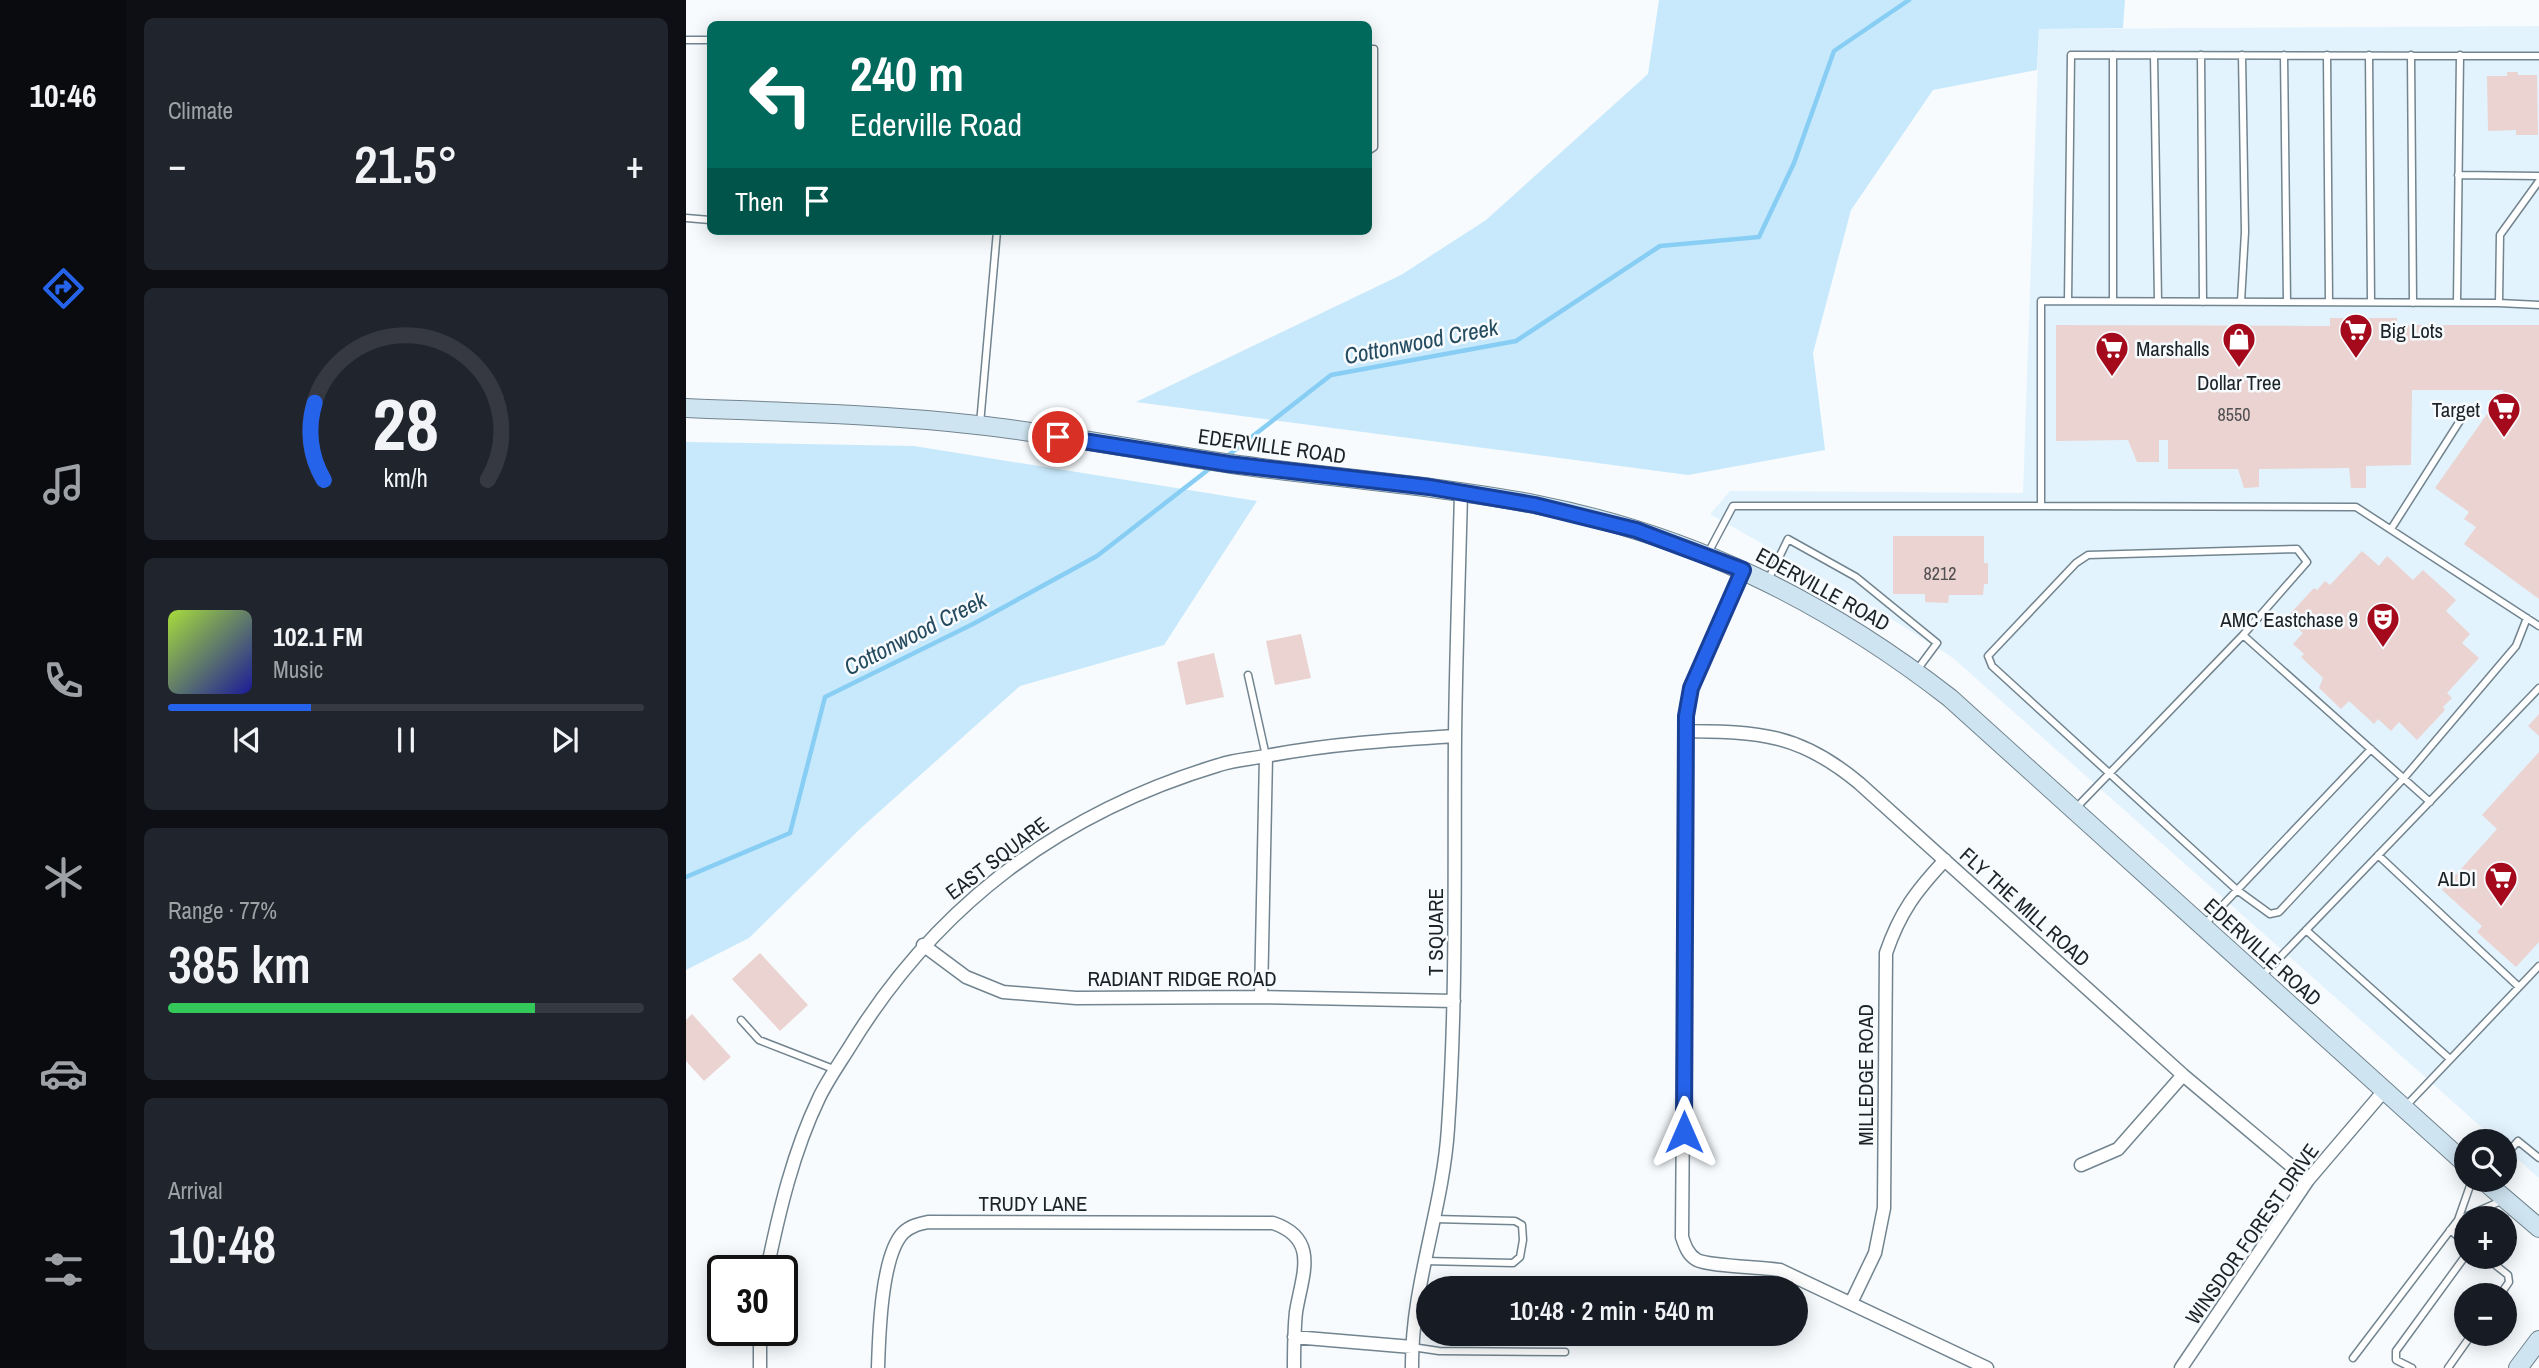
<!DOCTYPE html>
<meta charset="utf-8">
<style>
:root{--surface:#171b24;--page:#20242c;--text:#f1f3f6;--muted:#9ea1a6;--line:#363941;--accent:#2563eb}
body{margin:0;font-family:"Archivo Narrow",sans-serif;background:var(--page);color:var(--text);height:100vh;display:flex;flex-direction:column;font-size:26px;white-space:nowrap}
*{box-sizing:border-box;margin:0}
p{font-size:23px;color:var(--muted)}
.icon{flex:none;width:38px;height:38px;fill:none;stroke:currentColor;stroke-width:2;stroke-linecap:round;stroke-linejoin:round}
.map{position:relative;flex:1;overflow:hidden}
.side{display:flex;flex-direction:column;gap:18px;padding:18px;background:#0d0f14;width:560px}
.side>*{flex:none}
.hud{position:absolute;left:21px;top:21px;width:665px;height:214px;border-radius:10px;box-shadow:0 4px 18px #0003;background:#00695c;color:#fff;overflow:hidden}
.tools{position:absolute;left:1768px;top:1129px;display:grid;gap:14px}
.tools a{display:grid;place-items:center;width:63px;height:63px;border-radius:50%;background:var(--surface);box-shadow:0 4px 18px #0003;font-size:35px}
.speed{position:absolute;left:21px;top:1255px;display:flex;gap:14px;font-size:35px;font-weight:700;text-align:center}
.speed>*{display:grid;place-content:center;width:91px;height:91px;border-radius:50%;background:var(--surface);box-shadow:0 4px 18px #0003;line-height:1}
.speed .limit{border:4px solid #111;border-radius:10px;background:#fff;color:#111}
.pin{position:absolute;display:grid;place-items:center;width:60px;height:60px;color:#fff;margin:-30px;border:4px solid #fff;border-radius:50%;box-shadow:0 2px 7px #0007}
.me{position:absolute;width:77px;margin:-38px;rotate:0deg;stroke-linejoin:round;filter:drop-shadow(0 0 5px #0008)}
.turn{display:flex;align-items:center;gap:24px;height:147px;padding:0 28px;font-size:32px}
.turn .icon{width:91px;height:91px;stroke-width:2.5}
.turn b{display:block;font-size:49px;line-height:60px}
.then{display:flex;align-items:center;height:66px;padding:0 28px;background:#0003;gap:14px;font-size:26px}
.big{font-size:52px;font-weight:600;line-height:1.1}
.side .tile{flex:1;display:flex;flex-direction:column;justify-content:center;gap:10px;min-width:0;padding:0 24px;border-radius:10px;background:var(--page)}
.side .dial{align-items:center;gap:0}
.dial svg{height:182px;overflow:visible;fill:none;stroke:var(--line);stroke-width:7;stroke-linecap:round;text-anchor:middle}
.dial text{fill:var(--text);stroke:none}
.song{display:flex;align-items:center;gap:21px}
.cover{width:84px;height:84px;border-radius:10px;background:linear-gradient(135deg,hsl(80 70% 55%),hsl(240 70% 35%))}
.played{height:7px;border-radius:4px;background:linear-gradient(90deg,var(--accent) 30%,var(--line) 30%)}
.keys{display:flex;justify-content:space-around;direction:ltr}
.heat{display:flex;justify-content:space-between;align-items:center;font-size:38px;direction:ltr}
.charge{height:10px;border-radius:5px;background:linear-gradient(90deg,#34c759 77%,var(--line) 0)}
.trip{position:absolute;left:730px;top:1276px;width:392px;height:70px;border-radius:35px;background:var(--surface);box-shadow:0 4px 18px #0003;font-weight:600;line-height:70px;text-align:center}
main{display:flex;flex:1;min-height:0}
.tabs{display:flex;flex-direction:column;width:126px;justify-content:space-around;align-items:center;background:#090b0e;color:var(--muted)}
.tabs .icon{width:49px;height:49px}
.tabs .current{color:var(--accent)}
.tabs b{font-size:32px;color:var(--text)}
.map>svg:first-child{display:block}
.built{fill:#e3f3fd}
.green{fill:#c8e9fb}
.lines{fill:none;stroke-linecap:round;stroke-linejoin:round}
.stream{stroke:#88cef4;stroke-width:4.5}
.building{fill:#ead3d0}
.lane-casing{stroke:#72848f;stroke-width:9}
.street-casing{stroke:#72848f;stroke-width:15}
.secondary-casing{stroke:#72848f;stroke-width:20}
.lane{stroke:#fff;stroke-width:6}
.street{stroke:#fff;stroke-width:12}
.secondary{stroke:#cee4f0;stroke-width:18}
.route-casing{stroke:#184099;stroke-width:18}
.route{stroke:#2563eb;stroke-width:12}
.labels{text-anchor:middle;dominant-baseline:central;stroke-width:5;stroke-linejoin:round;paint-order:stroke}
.number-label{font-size:18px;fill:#504f51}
.poi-label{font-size:21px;fill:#1c2327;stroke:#f7fbfe;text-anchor:end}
.street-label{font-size:21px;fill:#1c2327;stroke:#f7fbfe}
.water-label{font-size:23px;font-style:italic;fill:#244b5f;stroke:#f7fbfe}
</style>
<main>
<nav class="tabs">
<b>10:46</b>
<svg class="icon current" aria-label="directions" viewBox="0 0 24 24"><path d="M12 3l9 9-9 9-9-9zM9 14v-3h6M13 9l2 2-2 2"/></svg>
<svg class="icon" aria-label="music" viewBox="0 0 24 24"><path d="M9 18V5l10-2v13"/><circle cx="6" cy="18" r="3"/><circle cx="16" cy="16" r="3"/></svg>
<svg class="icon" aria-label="phone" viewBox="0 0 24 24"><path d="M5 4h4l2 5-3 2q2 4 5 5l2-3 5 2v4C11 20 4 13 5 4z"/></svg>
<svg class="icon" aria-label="climate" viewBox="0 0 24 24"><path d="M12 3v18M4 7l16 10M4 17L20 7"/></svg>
<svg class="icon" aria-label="car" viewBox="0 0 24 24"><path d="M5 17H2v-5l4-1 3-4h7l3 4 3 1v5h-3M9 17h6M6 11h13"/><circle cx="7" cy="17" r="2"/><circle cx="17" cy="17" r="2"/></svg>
<svg class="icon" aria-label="filters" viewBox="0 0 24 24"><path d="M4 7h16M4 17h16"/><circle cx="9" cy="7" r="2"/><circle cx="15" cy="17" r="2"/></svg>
</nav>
<section class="side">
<div class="tile"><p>Climate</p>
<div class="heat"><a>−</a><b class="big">21.5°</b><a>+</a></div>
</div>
<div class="tile dial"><svg viewBox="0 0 100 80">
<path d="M14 69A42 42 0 1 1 86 69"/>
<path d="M14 69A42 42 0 0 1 10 35" stroke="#2563eb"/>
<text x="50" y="56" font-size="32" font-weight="700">28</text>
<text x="50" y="72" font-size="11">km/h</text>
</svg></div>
<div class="tile">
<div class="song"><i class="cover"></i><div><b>102.1 FM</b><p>Music</p></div></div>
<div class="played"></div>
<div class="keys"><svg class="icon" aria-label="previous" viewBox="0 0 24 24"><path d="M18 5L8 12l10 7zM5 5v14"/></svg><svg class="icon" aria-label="pause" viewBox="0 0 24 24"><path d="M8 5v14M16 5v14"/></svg><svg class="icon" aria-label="next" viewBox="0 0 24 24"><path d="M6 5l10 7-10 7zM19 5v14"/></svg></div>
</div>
<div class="tile"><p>Range · 77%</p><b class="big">385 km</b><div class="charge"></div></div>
<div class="tile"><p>Arrival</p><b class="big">10:48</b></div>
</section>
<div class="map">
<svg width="1853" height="1368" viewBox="0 0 1853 1368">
<rect width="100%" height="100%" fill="#f7fbfe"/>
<path class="built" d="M1853 26V1178L1818 1147V1141H1811L1267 658 1180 603 1024 514 1044 491 1337 493 1353 29Z"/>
<path class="green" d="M973 0H1439L1437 28 1353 29 1351 70 1247 90 1165 210 1127 353 1139 450 1002 475 450 402 715 275 800 220 962 74Z
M0 442 228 446 571 501 478 645 334 686 175 828 63 938 0 970Z"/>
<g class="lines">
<path class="stream" d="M540 457 645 375 830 341 974 246 1073 237 1108 163 1148 51 1223 0
M0 877 104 833 139 697 287 624 411 556 527 466"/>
</g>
<path class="building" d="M1821 72H1832V75H1851L1852 135H1830V130L1802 131 1801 76H1821Z
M1644 318H1711V325H1853V599L1778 544 1790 527 1778 519 1783 512 1749 488 1818 390H1726L1725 465 1680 466V488H1665L1663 468 1573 469V487L1558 488 1552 469H1482V440H1473V462H1451L1442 440 1370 441V325L1644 326Z
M1207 536H1298V563H1302V584H1298L1297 595H1263L1262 603 1239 602V594H1207Z
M1676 551 1693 566 1701 556 1727 580 1737 570 1770 600 1760 611 1784 634 1776 643 1793 658 1761 693 1766 698 1757 707 1759 710 1731 740 1713 722 1705 731 1692 719 1688 724 1663 701 1655 709 1633 688 1637 678 1615 657 1618 654 1607 644 1617 633 1600 618 1628 588 1631 590 1639 581 1644 585Z
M615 634 625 678 589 685 580 641Z
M528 653 538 697 500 705 491 662Z
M1853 714V736L1842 726Z
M1853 752V942L1830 967 1791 932 1796 926 1756 890 1811 829 1796 815Z
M74 953 122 1005 94 1031 46 979Z
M6 1014 45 1057 18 1081 0 1061V1020Z"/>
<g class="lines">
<defs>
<path id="lane" d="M0 40H24
M682 49H688V147L682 151
M1427 55V301
M1468 55 1472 301
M1515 55 1517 302
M1598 55 1601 302
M1641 55 1643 302
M1683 55 1685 302
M1725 55 1727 303
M1772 175 1853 176
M1853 181 1814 235 1813 303 1355 301V506L1670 507 1853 626
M0 218 24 220
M1382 301 1385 55 1853 56
M1555 302 1559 232 1556 55
M1771 303 1774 55
M1813 303 1853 305
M294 424 311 231
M1705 529 1777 416
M1021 555 1047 506H1355
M1082 580 1102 539 1170 577 1251 643 1231 670
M1557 635 1621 562 1611 549 1402 555 1390 563 1302 656 1306 666 1551 890 1584 914 1593 912 1718 778 1830 646 1841 618
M562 675 580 756
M1389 809 1557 635 1744 802
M1692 855 1833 987
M1517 926 1685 749
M1620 930 1764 1059
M1575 977 1853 688
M55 1020 73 1040 150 1070
M1718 1108 1853 966
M1818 1157 1832 1141 1853 1158
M1786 1180 1772 1220 1815 1201
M1764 1230 1780 1243
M1798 1256 1822 1275 1823 1282 1814 1295
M738 1261 827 1263 834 1257 837 1240 836 1225 829 1221 748 1219
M726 1347 753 1351 879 1352
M1667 1358 1772 1220
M1726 1368 1710 1360V1351L1780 1255
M1762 1368 1786 1334"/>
<path id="street" d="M1057 570 1005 688 1000 716 996 1237C999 1246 1002 1255 1011 1260 1022 1266 1076 1267 1094 1270L1301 1368
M999 731C1073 732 1113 733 1173 783L1497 1075 1622 1180
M237 945 280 977 317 992 390 998 575 997 768 1001
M575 997 580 756
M1395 1165 1432 1149 1497 1075
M81 1270C93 1212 107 1152 133 1098 141 1081 153 1064 163 1048 250 905 373 813 533 765 548 760 564 759 580 756 643 744 705 740 769 736
M1165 1303 1189 1253 1198 1208 1200 953C1214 912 1230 891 1259 860
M608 1337 726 1347
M74 1368V1330
M192 1368C193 1336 195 1256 217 1233 224 1226 233 1224 242 1222L587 1223C634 1239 616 1275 610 1312 608 1331 608 1349 608 1368
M726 1368C725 1286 757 1209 762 1128 771 997 768 867 769 736 770 655 773 574 775 493
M1495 1368 1622 1180 1697 1092"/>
<path id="secondary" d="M0 408C97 412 194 414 291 425 376 434 461 452 546 464 646 478 748 485 848 504 1005 535 1138 600 1264 698L1780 1164
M1797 1180 1853 1228
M1832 1368 1853 1340"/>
</defs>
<use href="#lane" class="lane-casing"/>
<use href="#street" class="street-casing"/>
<use href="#secondary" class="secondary-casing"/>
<use href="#lane" class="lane"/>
<use href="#street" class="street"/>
<use href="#secondary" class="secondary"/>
</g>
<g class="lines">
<defs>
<path id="route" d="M372 437 543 464 743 487 849 505 950 530 1057 570 1005 688 1000 716 998 1132"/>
</defs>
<use href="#route" class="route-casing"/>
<use href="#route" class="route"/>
</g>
<defs>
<symbol id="supermarket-pin" viewBox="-11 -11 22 30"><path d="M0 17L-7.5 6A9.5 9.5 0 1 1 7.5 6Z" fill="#a4091c" stroke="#f7fbfe"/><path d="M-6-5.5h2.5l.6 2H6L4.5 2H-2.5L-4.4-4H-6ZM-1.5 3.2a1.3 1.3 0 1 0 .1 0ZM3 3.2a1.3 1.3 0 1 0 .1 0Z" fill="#fff"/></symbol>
<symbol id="shop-pin" viewBox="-11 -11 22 30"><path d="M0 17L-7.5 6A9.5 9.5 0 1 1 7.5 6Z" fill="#a4091c" stroke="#f7fbfe"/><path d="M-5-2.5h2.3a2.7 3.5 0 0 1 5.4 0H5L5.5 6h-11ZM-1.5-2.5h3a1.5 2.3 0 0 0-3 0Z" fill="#fff"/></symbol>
<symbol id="theatre-pin" viewBox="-11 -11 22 30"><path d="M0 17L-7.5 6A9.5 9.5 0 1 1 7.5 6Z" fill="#a4091c" stroke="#f7fbfe"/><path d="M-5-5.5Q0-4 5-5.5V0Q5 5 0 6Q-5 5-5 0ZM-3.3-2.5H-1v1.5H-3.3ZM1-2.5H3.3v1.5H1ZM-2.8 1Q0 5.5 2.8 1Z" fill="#fff"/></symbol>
</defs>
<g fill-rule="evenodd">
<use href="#supermarket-pin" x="1651" y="311" width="38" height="52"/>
<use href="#shop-pin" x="1534" y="320" width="38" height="52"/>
<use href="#supermarket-pin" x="1407" y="329" width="38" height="52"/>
<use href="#supermarket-pin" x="1799" y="390" width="38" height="52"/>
<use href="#theatre-pin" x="1678" y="600" width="38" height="52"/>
<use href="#supermarket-pin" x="1796" y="859" width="38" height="52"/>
</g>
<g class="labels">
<g class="number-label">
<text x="1548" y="414">8550</text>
<text x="1254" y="573">8212</text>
</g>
<g class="poi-label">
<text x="1694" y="330" text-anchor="start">Big Lots</text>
<text x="1450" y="348" text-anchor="start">Marshalls</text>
<text x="1553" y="382" text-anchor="middle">Dollar Tree</text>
<text x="1794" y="409">Target</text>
<text x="1672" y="619">AMC Eastchase 9</text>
<text x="1790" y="878">ALDI</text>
</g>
<g class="street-label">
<text transform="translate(586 446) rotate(8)">EDERVILLE ROAD</text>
<text transform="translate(1137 589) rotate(29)">EDERVILLE ROAD</text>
<text transform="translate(311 858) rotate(-37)">EAST SQUARE</text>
<text transform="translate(1339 907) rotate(42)">FLY THE MILL ROAD</text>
<text transform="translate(749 932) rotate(-90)">T SQUARE</text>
<text transform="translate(1577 952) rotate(42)">EDERVILLE ROAD</text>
<text x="496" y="978">RADIANT RIDGE ROAD</text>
<text transform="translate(1179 1075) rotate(-90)">MILLEDGE ROAD</text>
<text x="347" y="1203">TRUDY LANE</text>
<text transform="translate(1566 1234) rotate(-55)">WINSDOR FOREST DRIVE</text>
</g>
<g class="water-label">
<text transform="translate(735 341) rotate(-11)">Cottonwood Creek</text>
<text transform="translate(229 633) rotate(-27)">Cottonwood Creek</text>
</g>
</g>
</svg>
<div class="tools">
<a><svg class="icon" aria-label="search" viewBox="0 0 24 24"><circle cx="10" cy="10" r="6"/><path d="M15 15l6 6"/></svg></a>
<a>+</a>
<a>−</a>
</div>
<div class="speed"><div class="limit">30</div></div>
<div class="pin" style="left:372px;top:437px;background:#d93025"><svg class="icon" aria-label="arrive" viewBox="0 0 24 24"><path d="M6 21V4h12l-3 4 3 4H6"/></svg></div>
<svg class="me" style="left:998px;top:1132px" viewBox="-20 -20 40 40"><path d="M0-17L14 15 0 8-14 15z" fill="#2563eb" stroke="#fff" stroke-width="4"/></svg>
<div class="trip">10:48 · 2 min · 540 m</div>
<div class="hud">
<div class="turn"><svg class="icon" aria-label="left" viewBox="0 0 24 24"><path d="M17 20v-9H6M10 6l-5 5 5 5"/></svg><div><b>240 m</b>Ederville Road</div></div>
<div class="then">Then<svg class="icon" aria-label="arrive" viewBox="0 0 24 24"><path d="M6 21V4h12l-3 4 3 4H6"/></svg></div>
</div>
</div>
</main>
